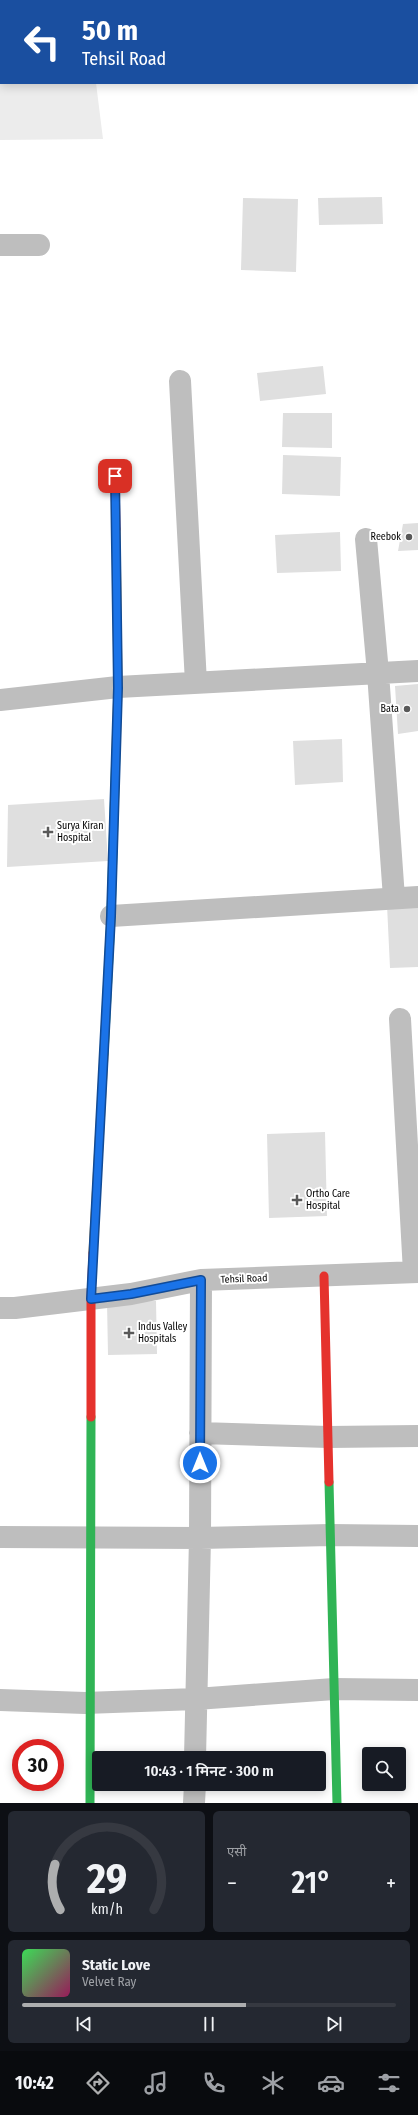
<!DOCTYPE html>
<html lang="hi">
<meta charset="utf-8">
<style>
:root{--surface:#171b24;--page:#242831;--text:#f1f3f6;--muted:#9ea1a6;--line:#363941;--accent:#adaeaf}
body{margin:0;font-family:"Fira Sans Condensed","Noto Sans Devanagari",sans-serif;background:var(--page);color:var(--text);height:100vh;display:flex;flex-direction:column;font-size:15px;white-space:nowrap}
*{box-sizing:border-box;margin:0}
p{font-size:13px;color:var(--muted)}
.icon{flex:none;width:22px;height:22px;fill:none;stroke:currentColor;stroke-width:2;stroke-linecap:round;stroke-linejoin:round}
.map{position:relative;height:1803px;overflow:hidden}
.sheet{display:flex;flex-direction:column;gap:8px;padding:8px;background:#0d0f14;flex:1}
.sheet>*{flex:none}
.banner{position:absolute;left:0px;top:0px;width:418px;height:84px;box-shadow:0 2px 10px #0003;background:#1a4fa0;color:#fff;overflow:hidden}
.tools{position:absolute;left:362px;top:1747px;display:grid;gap:8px}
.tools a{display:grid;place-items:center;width:44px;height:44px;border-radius:4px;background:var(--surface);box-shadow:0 2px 10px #0003;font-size:20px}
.speed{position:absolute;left:12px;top:1739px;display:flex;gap:8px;font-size:20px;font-weight:700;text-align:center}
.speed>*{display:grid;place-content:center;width:52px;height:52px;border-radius:50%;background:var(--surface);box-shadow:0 2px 10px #0003;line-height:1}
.speed .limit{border:6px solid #d22;background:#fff;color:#111}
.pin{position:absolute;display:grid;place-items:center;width:34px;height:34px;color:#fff;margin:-17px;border-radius:8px;box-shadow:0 2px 6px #0006}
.me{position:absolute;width:44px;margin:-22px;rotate:0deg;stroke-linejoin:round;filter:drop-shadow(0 0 3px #0008)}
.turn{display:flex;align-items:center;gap:14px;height:84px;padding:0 16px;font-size:18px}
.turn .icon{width:52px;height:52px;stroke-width:2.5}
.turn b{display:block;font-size:28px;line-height:34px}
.big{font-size:30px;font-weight:600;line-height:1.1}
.sheet .card{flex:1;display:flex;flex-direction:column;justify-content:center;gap:6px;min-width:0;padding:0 14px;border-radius:6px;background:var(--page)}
.sheet .dial{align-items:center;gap:0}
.dial svg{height:104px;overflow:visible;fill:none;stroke:var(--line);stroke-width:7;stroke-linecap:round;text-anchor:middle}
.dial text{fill:var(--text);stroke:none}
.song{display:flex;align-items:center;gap:12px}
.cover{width:48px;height:48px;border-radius:6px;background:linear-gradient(135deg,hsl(130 70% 55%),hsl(330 70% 35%))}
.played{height:4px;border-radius:2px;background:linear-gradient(90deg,var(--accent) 60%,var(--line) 60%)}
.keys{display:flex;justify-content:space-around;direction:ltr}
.heat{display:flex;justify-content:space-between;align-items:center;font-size:22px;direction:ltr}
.sheet .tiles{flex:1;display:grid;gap:8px;grid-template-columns:1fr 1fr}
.card:last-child{grid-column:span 2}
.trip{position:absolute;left:92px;top:1751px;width:234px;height:40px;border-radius:4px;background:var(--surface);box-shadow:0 2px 10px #0003;font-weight:600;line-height:40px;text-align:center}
.dock{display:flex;height:64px;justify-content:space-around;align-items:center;background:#090b0e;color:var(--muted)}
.dock .icon{width:28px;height:28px}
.dock .current{color:var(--accent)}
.dock b{font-size:18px;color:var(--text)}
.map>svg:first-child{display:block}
.green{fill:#ececec}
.building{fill:#dfdfdf}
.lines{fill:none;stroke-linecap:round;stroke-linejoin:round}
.street{stroke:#bebebe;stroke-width:22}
.fast{stroke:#30b455;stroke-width:9}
.slow{stroke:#ff9f0a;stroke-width:9}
.jam{stroke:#e5322d;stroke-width:9}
.route-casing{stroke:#114b97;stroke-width:10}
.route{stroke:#1a73e8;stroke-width:7}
.poi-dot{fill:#595959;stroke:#fff;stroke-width:1.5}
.labels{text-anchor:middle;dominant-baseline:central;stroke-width:4;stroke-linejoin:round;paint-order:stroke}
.poi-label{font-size:10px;fill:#000;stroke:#fff;text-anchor:start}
.street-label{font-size:10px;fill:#000;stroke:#fff}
</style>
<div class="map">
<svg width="418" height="1803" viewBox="0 0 418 1803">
<rect width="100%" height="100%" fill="#fff"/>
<path class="green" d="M0 69 1 83H96L103 139 0 140Z"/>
<path class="building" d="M382 197 383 224 319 225 318 198Z
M243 198 298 199 296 272 241 270Z
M323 366 326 394 260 401 257 373Z
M283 413H332V448L282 447Z
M283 455 341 457 340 496 282 494Z
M418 523V550L398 551 403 524Z
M340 532 341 571 277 573 275 535Z
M418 684V731L398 734 395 686Z
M342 739 343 782 295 785 293 741Z
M104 799 108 861 7 867 8 805Z
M418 904V967L390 968 387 905Z
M325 1132 327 1216 269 1218 267 1134Z
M156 1301 157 1354 108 1355 107 1302Z"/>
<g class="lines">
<path class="street" d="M15 0 16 1
M104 1V0
M0 60H1
M0 245H39
M180 381 196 683
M366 539 378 673 394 898
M0 700 118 687 418 671
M111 916 418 897
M400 1019 414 1272
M0 1308H15L131 1294 201 1280 418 1272
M200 1433 328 1437 418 1436
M0 1537 200 1538 330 1535 418 1536
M0 1700 85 1703 196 1699 334 1689 418 1690
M195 1758 200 1538 201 1280
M194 1803 195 1784"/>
<path class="fast" d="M104 1054 111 916 116 750
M329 1482 337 1803
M90 1803 91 1417"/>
<path class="slow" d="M116 529 118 687 116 750
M93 1253 104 1054"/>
<path class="jam" d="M115 476 116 529
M324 1276 329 1482
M91 1417V1299L93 1253"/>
</g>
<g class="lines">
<defs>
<path id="route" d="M115 476 118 688 111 916 91 1299 131 1294 201 1280 200 1463"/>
</defs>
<use href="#route" class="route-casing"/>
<use href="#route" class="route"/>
</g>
<g class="poi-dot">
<circle cx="409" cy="537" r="4"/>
<circle cx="407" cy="709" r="4"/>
<path d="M46 826h4v4h4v4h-4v4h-4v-4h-4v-4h4z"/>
<path d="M295 1194h4v4h4v4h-4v4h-4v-4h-4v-4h4z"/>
<path d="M127 1327h4v4h4v4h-4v4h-4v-4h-4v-4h4z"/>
</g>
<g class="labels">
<g class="poi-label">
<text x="401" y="537" text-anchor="end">Reebok</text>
<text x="399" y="709" text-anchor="end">Bata</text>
<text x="57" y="826">Surya Kiran<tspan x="57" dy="12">Hospital</tspan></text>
<text x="306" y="1194">Ortho Care<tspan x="306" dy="12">Hospital</tspan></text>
<text x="138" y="1327">Indus Valley<tspan x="138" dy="12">Hospitals</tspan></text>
</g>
<g class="street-label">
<text transform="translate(244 1279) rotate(-2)">Tehsil Road</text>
</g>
</g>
</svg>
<div class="tools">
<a><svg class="icon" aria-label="search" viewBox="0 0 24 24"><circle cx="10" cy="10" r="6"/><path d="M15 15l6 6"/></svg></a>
</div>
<div class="speed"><div class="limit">30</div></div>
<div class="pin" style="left:115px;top:476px;background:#d93025"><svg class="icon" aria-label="arrive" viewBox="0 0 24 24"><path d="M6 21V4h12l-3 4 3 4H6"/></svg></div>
<svg class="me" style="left:200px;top:1463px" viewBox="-20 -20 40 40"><circle r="17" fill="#1a73e8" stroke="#fff" stroke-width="3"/><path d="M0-11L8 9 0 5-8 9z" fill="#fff"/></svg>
<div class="trip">10:43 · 1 मिनट · 300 m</div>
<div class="banner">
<div class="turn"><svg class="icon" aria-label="left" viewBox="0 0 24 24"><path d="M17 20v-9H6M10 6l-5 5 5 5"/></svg><div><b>50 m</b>Tehsil Road</div></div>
</div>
</div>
<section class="sheet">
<div class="tiles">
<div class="card dial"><svg viewBox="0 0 100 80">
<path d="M14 69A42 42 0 1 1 86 69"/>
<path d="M14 69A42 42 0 0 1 10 34" stroke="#adaeaf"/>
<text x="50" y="56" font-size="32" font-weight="700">29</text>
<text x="50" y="72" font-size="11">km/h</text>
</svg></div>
<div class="card"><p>एसी</p>
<div class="heat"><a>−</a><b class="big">21°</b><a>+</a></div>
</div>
<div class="card">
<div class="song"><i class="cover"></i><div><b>Static Love</b><p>Velvet Ray</p></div></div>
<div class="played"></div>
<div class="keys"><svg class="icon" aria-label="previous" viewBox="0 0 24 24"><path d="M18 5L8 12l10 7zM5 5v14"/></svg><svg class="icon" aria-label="pause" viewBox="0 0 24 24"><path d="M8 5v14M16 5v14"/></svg><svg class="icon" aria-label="next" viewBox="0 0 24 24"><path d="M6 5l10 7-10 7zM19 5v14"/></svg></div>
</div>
</div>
</section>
<nav class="dock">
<b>10:42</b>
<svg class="icon current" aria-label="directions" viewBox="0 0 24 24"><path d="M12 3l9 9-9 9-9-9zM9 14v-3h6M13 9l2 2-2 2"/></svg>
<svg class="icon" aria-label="music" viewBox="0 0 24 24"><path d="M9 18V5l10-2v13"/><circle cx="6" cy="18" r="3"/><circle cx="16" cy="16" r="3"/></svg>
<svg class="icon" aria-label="phone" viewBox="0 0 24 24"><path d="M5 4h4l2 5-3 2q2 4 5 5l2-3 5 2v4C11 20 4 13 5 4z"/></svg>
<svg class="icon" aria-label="climate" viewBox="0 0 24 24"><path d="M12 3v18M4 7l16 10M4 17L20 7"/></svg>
<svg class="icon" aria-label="car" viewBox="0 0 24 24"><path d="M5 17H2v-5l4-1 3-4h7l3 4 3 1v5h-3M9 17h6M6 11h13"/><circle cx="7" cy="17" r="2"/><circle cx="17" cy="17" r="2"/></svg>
<svg class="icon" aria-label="filters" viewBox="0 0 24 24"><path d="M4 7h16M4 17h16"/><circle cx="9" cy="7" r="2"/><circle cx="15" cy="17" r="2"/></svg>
</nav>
